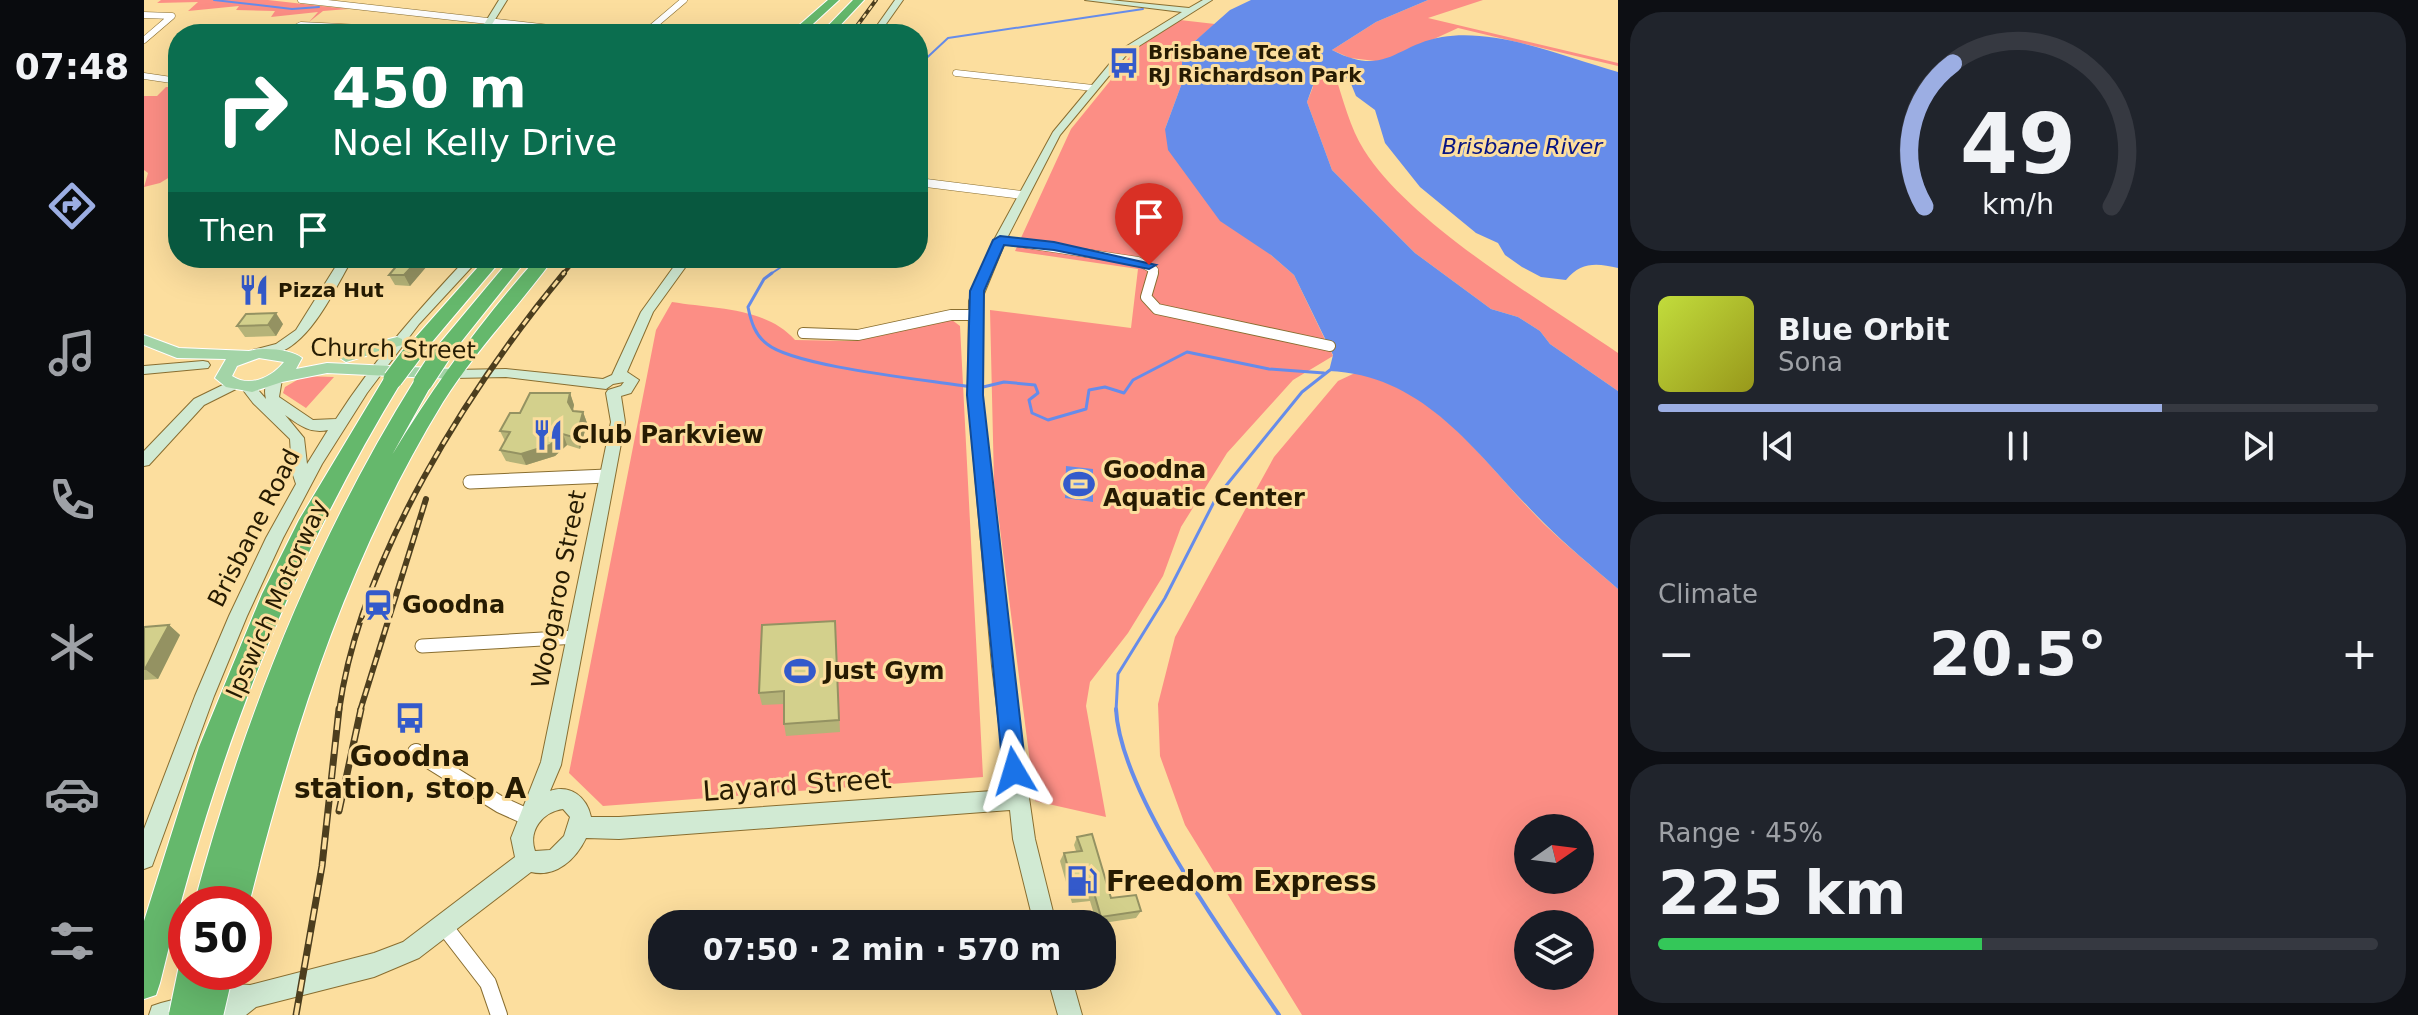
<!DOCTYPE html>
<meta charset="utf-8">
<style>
:root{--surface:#171b24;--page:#20242c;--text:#f1f3f6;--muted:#9ea1a6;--line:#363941;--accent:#9caee3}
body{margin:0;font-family:"DejaVu Sans",sans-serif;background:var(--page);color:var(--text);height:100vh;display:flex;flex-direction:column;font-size:30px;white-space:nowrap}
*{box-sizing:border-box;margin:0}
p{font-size:26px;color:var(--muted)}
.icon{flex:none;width:44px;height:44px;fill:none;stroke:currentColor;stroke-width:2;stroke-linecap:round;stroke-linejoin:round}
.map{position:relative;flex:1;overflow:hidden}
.side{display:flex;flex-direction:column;gap:12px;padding:12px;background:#0d0f14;width:800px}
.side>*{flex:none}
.banner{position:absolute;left:24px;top:24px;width:760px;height:244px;border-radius:32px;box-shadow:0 8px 32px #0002;background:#0b6e4f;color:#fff;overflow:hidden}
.needle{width:52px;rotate:76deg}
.tools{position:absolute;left:1370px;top:814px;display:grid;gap:16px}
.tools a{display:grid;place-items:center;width:80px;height:80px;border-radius:50%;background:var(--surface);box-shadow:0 8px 32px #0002;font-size:40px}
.speed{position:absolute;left:24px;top:886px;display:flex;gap:16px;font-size:40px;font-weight:700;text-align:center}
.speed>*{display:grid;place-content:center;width:104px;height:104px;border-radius:50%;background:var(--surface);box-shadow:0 8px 32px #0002;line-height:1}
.speed .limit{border:12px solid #d22;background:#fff;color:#111}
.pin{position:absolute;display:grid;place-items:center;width:68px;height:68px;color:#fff;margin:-82px -34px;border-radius:50% 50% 50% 0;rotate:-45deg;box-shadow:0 0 8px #0007}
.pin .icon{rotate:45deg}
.me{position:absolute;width:88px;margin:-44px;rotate:353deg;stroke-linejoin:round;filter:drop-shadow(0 0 6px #0008)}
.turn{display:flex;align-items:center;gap:28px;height:168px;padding:0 32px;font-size:36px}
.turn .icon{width:104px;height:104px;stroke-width:2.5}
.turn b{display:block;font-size:56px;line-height:68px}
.then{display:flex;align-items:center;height:76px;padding:0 32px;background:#0003;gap:16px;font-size:30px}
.big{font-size:60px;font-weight:600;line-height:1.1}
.side .widget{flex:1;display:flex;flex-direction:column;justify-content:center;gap:12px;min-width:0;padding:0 28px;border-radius:32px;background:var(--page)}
.side .dial{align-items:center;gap:0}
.dial svg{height:208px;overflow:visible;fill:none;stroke:var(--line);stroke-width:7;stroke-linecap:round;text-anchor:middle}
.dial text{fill:var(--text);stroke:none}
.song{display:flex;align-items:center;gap:24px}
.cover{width:96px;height:96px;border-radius:12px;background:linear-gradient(135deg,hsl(70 70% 55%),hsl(60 70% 35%))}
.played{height:8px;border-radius:4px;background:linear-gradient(90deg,var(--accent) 70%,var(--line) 70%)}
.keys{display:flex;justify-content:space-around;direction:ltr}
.heat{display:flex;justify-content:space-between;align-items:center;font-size:44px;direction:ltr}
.charge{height:12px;border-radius:6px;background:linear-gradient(90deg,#34c759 45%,var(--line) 0)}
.trip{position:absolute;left:504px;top:910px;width:468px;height:80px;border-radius:32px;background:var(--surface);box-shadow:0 8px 32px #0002;font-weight:600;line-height:80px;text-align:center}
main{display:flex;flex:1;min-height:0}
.tabs{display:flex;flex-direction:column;width:144px;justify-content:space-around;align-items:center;background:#090b0e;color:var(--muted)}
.tabs .icon{width:56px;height:56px}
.tabs .active{color:var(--accent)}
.tabs b{font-size:36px;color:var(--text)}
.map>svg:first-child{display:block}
.green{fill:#fc8e85;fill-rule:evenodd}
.water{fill:#668cea}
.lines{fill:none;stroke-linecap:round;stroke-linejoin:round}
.stream-far2{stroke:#668cea;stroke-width:2}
.stream-far1{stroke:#668cea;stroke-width:3}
.stream{stroke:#668cea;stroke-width:4}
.street-far4-casing{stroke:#896e30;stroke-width:7}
.street-far3-casing{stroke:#896e30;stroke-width:9}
.street-far2-casing{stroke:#896e30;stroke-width:12}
.street-far1-casing{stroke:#896e30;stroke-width:15}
.street-casing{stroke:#896e30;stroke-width:18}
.secondary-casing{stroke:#896e30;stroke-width:2}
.primary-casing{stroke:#fff;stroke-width:2}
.highway-casing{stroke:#fff;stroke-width:2}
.street-far4{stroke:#fff;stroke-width:6}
.street-far3{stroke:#fff;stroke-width:8}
.street-far2{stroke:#fff;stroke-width:10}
.street-far1{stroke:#fff;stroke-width:13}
.street{stroke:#fff;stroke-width:16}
.secondary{fill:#d1ead3;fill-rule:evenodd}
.primary{fill:#a3d4a7;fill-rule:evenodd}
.highway{fill:#65b86c;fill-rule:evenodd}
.rail-far2-casing{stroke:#4c3e1e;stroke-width:4}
.rail-far1-casing{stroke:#4c3e1e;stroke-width:6}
.rail-casing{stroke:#4c3e1e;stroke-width:7}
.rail-far2{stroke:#fcde9e;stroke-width:2;stroke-dasharray:5;stroke-linecap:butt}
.rail-far1{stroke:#fcde9e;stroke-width:3;stroke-dasharray:8;stroke-linecap:butt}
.rail{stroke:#fcde9e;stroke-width:4;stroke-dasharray:12;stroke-linecap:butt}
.highway-bridge-far1-casing{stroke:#fff;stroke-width:21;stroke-linecap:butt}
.highway-bridge-casing{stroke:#fff;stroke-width:32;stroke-linecap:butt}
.highway-bridge-far1{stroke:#65b86c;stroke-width:19}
.highway-bridge{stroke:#65b86c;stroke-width:30}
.wall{fill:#b5b378}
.shaded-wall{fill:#949262}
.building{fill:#d3d08c;stroke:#949262;stroke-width:2}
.route{fill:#1a73e8;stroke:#114b97;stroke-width:2}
.labels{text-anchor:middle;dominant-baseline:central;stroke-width:6;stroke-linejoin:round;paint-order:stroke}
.far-poi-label{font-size:20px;font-weight:bold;fill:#261b02;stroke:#fcde9e;text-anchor:start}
.far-water-label{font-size:22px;font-style:italic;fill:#071584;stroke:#fcde9e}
.street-label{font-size:24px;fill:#261b02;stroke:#fcde9e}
.poi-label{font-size:24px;font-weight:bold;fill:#261b02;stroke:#fcde9e;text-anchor:start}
.near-poi-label{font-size:28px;font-weight:bold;fill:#261b02;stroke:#fcde9e}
.near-street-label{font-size:28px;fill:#261b02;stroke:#fcde9e}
</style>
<main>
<nav class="tabs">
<b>07:48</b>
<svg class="icon active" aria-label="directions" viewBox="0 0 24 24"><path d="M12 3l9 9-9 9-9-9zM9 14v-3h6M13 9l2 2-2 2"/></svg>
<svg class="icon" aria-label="music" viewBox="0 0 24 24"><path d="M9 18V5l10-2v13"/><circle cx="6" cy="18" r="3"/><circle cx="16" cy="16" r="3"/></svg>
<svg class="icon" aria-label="phone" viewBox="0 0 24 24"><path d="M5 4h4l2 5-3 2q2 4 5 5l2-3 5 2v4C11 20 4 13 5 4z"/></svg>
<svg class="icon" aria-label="climate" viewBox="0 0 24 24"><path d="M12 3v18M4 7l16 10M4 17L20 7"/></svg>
<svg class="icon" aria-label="car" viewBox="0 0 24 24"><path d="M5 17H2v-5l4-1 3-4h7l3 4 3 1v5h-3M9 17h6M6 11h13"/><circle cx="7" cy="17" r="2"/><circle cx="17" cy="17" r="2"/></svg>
<svg class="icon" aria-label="filters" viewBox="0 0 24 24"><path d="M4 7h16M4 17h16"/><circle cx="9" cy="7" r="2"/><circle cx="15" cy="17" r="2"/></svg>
</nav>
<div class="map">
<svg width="1474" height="1015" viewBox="0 0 1474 1015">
<rect width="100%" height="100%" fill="#fcde9e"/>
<path class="green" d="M17 0H124L204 9 179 11 165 22 174 12 127 17 131 11 92 10 95 6 44 11 54 2 13 3Z
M1284 0H1339L1284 18 1474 63V66L1314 28 1240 62 1206 58 1188 50 1232 22Z
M1036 20 1071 24 1051 41 1038 60V83L1021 129 1127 255 1150 275 1189 356 1149 380 1083 453 1037 527 1019 576 984 633 946 682 942 706 962 817 891 801 850 482 846 310 987 328 994 269 871 251 927 129 992 49Z
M1171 72 1191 75C1199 99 1206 128 1220 150 1267 225 1400 302 1474 353V391L1406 344 1396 331 1374 317 1347 309 1271 253 1188 170 1163 102 1169 87 1167 73Z
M22 87H34V120L30 127H34V172L16 183 0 187 4 173 0 170V96H13Z
M528 302C570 309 622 307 651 340L711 341 808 320 816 326 839 777 459 806 425 773 512 330Z
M1211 373C1297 391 1342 466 1400 524 1424 547 1450 568 1474 589V1015H1158L1041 825 1016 756 1014 704 1031 637 1130 457 1194 381ZM1384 828H1436V880H1384ZM1384 924H1436V976H1384Z
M160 376 190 377 162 408 139 393 141 387Z"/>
<path class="water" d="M1107 0H1284L1232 22 1188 50C1242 78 1251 45 1298 37 1354 28 1421 57 1474 72V268C1452 263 1437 262 1422 280L1397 277 1378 267 1361 255 1354 243 1332 233 1276 187 1241 143 1231 110 1212 96 1205 79 1168 73 1172 77 1163 102 1188 170 1271 253 1347 309 1374 317 1396 331 1406 344 1474 391V589C1449 567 1423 546 1400 523 1336 460 1285 375 1185 371L1189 355 1150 275 1127 255 1076 221 1024 150 1021 129 1038 83V60L1051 41 1086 10Z
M922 466 949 469V502L921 498Z"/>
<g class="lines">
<path class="stream-far2" d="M70 0 148 9 175 7
M774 66 804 38 999 9
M625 275 651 258"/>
<path class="stream-far1" d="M628 273 620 279 604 307C607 322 611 335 623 344 651 367 785 380 827 387
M835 388 860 382 891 385 894 393 885 400 888 413 904 420 942 409 945 390 961 387 980 393 989 380 1043 352 1125 369 1180 373
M972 711 974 674 1021 598 1072 498 1158 392 1186 370"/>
<path class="stream" d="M972 709C976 794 1086 943 1135 1015"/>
<defs>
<path id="street-far4" d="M157 0 459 34
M0 15 28 16 0 40
M140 34 157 25 217 28
M500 34 540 0
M812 73 949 88
M0 76 34 81"/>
<path id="street-far3" d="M774 182 878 195
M856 240 994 261 1010 270 1008 275"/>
<path id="street-far2" d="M1009 273 1002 297 1013 309 1186 346
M659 333 714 335 807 315H830"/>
<path id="street-far1" d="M326 482 463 476
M278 646 433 637"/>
<path id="street" d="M272 752 357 805 386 818
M300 926 344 983 355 1015"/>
<path id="secondary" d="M355 0H363L342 34H334Z
M751 0H759L735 34H727Z
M941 0H966L1045 8 1059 0H1068L984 53 916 135 862 240 837 301 838 395 866 666 891 839 912 924H890L869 839 866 810 475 839 442 838C432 859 412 878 387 872L275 958 230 977 112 1007 102 1015H5L8 1006 17 1003 90 984 106 985 230 953 259 942 371 857 367 838 397 762 467 422 462 393 464 390 477 386 480 382 469 384 462 389 362 377 310 378 303 374 310 370 362 369 459 379 468 375 497 312 536 258H548L509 312 483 372 495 380 487 393 477 396 481 422 417 765 406 791C426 784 443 797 447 817H475L863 790 848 666 824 395 825 301 850 240 909 132 978 49 1038 12ZM419 809 426 817 420 836 406 850 391 851C384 831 398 812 419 809Z
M197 258H209C187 294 160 363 109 356V350L132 344 152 330Z
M323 258H336L275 324 223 393 178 464 139 538 103 616 70 696 8 866 0 869V829L51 696 85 616 122 538 152 484 148 472 146 439 109 403 96 386 98 383H108L122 399C120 391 121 383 126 376H136L138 379 135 397 169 420 192 419C230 360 275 309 323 258ZM141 415C155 425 166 434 184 430L163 464 160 438Z
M59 361 64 362 66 365 64 368 0 374V366Z
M89 380 96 385 94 388 60 405 5 465 0 466V451L50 399Z
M903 976H927L938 1015H914Z"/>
<path id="primary" d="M0 335 35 348 105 351C119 347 147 349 158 358L152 369 183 363 310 369 318 374 310 379 183 373 138 382 108 392 82 387 71 378 82 359 33 358 0 345ZM115 358 140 362C128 377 106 388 88 376L93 366Z
M253 337 258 339V345L202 362 194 357 209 348Z"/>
<path id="highway" d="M684 0H695L658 34H645Z
M709 0H720L688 34H676Z
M342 258H359L277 355H263V347Z
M367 258H384L305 357H291V349Z
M393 258H410C374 307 332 350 299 402 204 557 149 729 105 904H50C100 718 170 541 272 378H286L289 382 248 455C291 384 338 320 393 258Z
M249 373 259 379C140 574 70 762 16 983L12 995 0 999V921L55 747 118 594 155 520 242 375Z"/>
</defs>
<use href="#street-far4" class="street-far4-casing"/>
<use href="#street-far3" class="street-far3-casing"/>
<use href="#street-far2" class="street-far2-casing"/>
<use href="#street-far1" class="street-far1-casing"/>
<use href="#street" class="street-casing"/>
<use href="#secondary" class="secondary-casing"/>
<use href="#primary" class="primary-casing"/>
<use href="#highway" class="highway-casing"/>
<use href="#street-far4" class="street-far4"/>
<use href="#street-far3" class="street-far3"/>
<use href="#street-far2" class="street-far2"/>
<use href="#street-far1" class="street-far1"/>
<use href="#street" class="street"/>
<use href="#secondary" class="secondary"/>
<use href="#primary" class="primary"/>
<use href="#highway" class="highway"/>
<defs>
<path id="rail-far2" d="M707 34 732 0
M418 275 433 258"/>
<path id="rail-far1" d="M195 711C216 559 323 390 420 273
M216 711 282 499"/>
<path id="rail" d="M195 811 217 709
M152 1015 178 866 195 709"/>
</defs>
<use href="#rail-far2" class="rail-far2-casing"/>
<use href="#rail-far1" class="rail-far1-casing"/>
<use href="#rail" class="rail-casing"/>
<use href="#rail-far2" class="rail-far2"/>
<use href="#rail-far1" class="rail-far1"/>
<use href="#rail" class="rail"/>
<defs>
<path id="highway-bridge-far1" d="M249 379 270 351
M279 382 298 353"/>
<path id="highway-bridge" d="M40 1015 49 972
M64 1015 74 972"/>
</defs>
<use href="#highway-bridge-far1" class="highway-bridge-far1-casing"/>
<use href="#highway-bridge" class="highway-bridge-casing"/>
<use href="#highway-bridge-far1" class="highway-bridge-far1"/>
<use href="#highway-bridge" class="highway-bridge"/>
</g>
<path class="wall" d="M259 258H279L283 266 266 286 251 285 245 275Z
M139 324 132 336 101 337 93 326Z
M426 393 430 405 429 411 439 412 443 423 436 449 423 445 411 456 382 465 362 461 356 450 361 441 356 431Z
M691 621 696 732 642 736 640 724V704L618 705 615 693Z
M25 625 36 635 14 679 0 680V627Z
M933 837 967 898 997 911 992 918 953 924 946 901 928 903 916 861 920 853 932 851 930 845Z"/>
<path class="shaded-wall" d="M276 258H279L283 266 266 286 260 275Z
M132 313 139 324 132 336 124 325Z
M426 393 430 405 428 413 424 402Z
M439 412 443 423 436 449 432 438Z
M419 434 423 445 411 456 382 465 377 454Z
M25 625 36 635 14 679 1 669Z"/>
<path class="building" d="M259 258H276L260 275H245Z
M132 313 124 325 93 326 102 314Z
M386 393H426L424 402 429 411 439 412 432 438 419 434 406 445 377 454 356 450 366 432 356 431 366 413H376Z
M691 621 695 720 640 724V691L615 693 618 625Z
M25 625 1 669H0V627Z
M948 834 967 898 992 895 997 911 957 917 950 893 932 896 920 853 938 851 933 837Z"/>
<path class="route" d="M856 236 910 242 1012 265 1005 269 910 250 860 245 840 291 839 395 882 771 878 779 870 782 862 779 859 771 823 395 826 291 849 240Z"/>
<defs>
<symbol id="bus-bare" viewBox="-9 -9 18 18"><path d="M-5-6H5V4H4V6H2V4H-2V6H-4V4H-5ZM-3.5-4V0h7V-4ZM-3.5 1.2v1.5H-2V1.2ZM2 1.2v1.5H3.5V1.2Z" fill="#345acb" stroke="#fcde9e" stroke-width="2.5" paint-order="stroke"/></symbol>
<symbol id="restaurant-bare" viewBox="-9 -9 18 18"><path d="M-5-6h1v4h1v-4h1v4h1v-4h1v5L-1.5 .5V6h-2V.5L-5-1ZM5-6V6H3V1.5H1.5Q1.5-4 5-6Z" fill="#345acb" stroke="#fcde9e" stroke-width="2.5" paint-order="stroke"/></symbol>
<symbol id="stadium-bare" viewBox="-9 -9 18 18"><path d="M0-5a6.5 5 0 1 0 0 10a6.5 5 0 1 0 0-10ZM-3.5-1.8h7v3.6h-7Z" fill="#345acb" stroke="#fcde9e" stroke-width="2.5" paint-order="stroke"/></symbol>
<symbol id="station-bare" viewBox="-9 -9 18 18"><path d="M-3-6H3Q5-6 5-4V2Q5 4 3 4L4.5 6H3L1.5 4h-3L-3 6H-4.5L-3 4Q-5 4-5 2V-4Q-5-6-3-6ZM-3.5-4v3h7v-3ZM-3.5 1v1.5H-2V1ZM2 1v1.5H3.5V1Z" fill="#345acb" stroke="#fcde9e" stroke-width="2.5" paint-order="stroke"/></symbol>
<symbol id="fuel-bare" viewBox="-9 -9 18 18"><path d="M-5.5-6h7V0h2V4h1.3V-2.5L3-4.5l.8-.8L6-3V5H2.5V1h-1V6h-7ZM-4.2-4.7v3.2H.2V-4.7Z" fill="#345acb" stroke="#fcde9e" stroke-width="2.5" paint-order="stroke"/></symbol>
</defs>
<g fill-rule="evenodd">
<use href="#bus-bare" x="958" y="41" width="44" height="44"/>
<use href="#restaurant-bare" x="88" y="268" width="44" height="44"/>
<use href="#restaurant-bare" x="382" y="413" width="44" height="44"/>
<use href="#stadium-bare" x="913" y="462" width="44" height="44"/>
<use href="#station-bare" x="212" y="583" width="44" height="44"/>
<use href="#stadium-bare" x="634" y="649" width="44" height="44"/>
<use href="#bus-bare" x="244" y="696" width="44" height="44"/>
<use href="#fuel-bare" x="916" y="859" width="44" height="44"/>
</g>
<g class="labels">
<g class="far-poi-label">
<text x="1004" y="52">Brisbane Tce at<tspan x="1004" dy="23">RJ Richardson Park</tspan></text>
<text x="134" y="290">Pizza Hut</text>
</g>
<g class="far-water-label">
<text x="1378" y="146">Brisbane River</text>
</g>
<g class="street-label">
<text transform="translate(249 349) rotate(1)">Church Street</text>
<text transform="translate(110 528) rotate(-63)">Brisbane Road</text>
<text transform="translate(415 589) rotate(-79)">Woogaroo Street</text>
<text transform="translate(133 599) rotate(-66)">Ipswich Motorway</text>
</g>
<g class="poi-label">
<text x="428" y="435">Club Parkview</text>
<text x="959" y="470">Goodna<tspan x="959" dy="28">Aquatic Center</tspan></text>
<text x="258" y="605">Goodna</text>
<text x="680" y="671">Just Gym</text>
</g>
<g class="near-poi-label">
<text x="266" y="756">Goodna<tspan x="266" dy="32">station, stop A</tspan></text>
<text x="962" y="881" text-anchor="start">Freedom Express</text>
</g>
<g class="near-street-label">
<text transform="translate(653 785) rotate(-4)">Layard Street</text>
</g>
</g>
</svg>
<div class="tools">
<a><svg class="needle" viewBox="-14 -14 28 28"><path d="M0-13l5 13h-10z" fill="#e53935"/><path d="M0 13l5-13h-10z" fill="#9ea1a6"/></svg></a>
<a><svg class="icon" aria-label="layers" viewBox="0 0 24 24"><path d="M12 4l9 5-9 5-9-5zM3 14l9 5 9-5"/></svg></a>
</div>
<div class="speed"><div class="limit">50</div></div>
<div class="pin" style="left:1005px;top:265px;background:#d93025"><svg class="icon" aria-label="arrive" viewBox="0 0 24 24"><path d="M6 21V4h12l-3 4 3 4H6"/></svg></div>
<svg class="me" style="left:870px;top:771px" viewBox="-20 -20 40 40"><path d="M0-17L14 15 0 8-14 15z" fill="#1a73e8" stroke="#fff" stroke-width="4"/></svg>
<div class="trip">07:50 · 2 min · 570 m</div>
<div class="banner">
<div class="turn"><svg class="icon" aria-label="right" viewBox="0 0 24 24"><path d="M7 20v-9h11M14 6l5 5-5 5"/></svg><div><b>450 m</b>Noel Kelly Drive</div></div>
<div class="then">Then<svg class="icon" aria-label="arrive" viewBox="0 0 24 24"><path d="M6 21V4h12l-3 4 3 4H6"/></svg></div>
</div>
</div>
<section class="side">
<div class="widget dial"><svg viewBox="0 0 100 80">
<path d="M14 69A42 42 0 1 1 86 69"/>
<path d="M14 69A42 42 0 0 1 25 14" stroke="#9caee3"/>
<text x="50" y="56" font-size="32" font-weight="700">49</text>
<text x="50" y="72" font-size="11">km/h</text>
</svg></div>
<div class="widget">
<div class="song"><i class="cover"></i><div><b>Blue Orbit</b><p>Sona</p></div></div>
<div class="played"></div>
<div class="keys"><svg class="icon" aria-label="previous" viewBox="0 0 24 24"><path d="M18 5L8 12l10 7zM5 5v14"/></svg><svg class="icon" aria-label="pause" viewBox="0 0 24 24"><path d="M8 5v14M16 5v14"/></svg><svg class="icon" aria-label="next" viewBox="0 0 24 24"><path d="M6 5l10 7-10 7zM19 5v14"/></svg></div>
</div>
<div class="widget"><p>Climate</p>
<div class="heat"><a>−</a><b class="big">20.5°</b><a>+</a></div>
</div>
<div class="widget"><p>Range · 45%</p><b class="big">225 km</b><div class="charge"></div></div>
</section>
</main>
